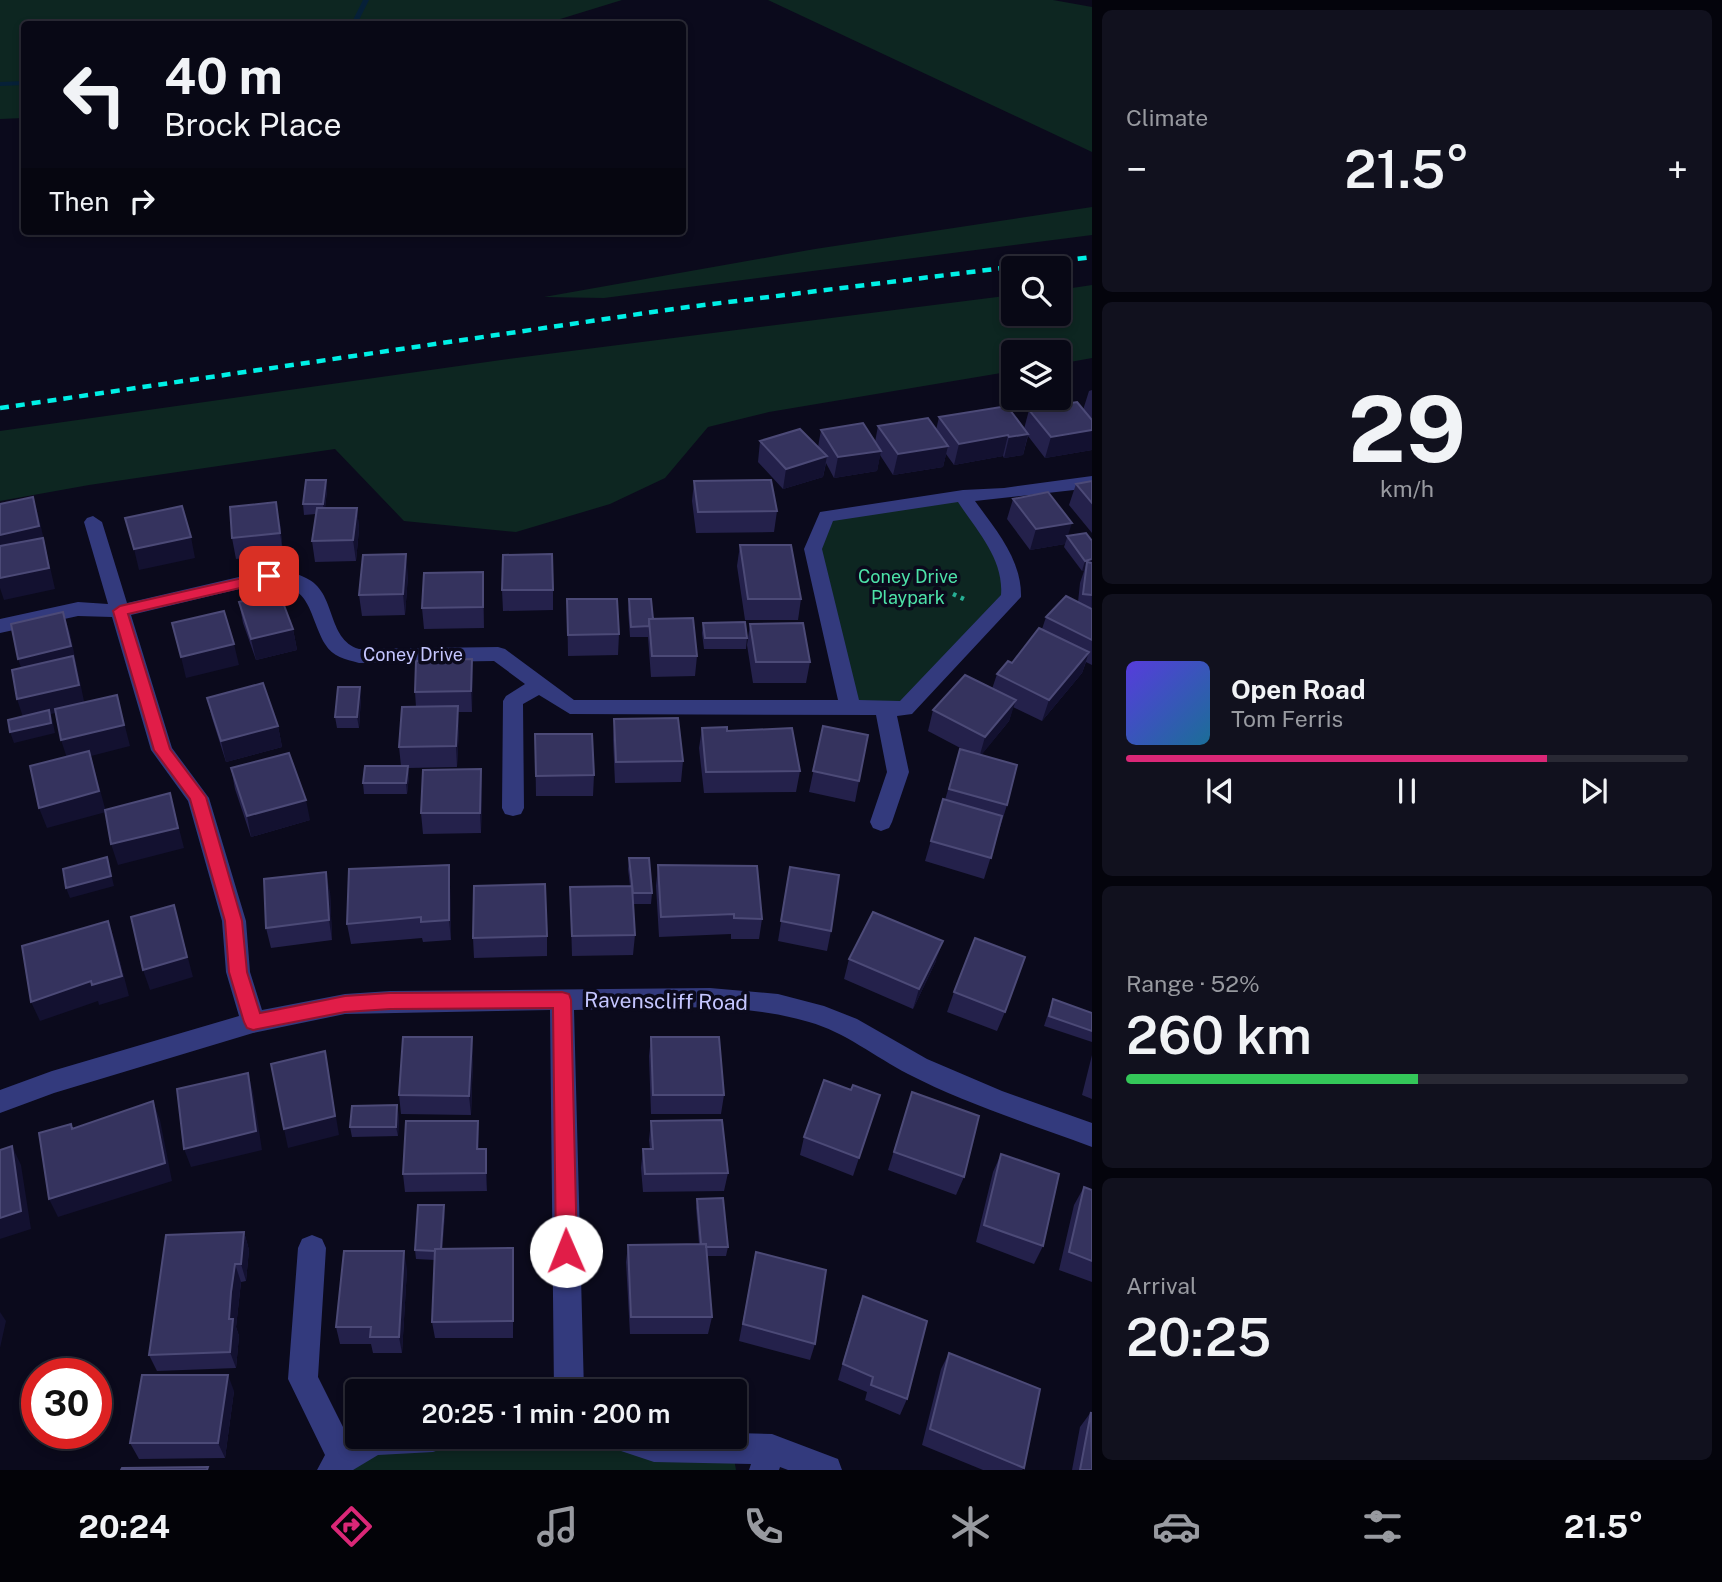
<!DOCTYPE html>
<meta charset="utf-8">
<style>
:root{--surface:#080815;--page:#11111e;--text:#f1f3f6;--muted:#989aa0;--line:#292934;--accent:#db2777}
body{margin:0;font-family:"Public Sans",sans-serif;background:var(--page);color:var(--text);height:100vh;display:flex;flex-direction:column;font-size:26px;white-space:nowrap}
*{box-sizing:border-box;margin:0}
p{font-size:23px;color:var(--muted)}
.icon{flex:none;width:38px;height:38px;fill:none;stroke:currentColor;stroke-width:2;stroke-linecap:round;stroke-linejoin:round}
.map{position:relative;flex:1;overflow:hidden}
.panel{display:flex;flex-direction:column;gap:10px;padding:10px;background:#04040c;width:630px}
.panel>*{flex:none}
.guide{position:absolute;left:21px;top:21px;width:665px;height:214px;border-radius:7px;box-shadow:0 4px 10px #0003,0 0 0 2px var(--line);background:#080815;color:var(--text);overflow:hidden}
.buttons{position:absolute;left:1001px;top:256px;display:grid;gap:14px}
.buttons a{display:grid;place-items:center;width:70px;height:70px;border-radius:7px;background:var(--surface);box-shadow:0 4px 10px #0003,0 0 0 2px var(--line);font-size:35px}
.speed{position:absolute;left:21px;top:1358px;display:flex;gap:14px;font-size:35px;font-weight:700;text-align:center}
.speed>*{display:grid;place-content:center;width:91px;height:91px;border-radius:50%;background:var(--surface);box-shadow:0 4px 10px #0003,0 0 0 2px var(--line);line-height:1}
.speed .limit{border:10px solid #d22;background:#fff;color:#111}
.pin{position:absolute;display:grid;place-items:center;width:60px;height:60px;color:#fff;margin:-30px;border-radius:14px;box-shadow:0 4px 10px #0006}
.me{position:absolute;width:77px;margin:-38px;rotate:359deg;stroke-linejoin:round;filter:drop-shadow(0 0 5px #0008)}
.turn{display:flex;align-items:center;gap:24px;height:147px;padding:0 28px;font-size:32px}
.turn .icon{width:91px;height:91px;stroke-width:2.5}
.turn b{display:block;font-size:49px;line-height:60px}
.then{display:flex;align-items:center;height:66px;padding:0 28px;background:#0003;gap:14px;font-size:26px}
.big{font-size:52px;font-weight:600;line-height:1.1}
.panel .card{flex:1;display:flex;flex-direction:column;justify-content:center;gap:10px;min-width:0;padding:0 24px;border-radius:10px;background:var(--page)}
.panel .dial{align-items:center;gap:0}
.dial b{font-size:91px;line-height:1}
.song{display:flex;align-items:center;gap:21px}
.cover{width:84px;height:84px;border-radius:10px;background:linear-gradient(135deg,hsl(250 70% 55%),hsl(200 70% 35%))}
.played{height:7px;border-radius:4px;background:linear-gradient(90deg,var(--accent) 75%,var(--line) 75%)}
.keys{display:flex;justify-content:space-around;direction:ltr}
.heat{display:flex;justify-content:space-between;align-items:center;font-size:38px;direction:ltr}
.charge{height:10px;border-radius:5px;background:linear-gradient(90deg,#34c759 52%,var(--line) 0)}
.trip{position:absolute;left:345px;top:1379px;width:402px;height:70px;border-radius:7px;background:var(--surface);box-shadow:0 4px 10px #0003,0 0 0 2px var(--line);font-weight:600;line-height:70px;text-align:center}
.tab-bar{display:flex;height:112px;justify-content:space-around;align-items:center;background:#030308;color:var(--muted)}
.tab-bar .icon{width:49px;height:49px}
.tab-bar .current{color:var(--accent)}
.tab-bar b{font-size:32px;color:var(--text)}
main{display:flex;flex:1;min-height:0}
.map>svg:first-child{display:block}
.green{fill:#0d2621}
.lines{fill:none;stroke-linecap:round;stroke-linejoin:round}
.stream{fill:#062038;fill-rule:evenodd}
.path{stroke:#27b095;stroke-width:4.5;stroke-dasharray:3.5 5;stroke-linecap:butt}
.minor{fill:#333a7d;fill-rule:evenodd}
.rail{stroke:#00f0e6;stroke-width:4.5;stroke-dasharray:9 7;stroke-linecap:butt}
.wall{fill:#24214b}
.shaded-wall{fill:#131130}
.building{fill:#35335e;stroke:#4c4a77;stroke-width:2}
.route{fill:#e11d48;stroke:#92132f;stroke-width:2}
.labels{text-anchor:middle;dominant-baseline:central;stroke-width:7;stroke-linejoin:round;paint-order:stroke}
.park-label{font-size:18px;fill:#4de2a8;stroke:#0b0a1c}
.street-label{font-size:18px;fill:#c5c6ff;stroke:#0b0a1c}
.near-street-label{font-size:21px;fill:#c5c6ff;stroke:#0b0a1c}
</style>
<main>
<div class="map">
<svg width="1092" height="1470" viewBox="0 0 1092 1470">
<rect width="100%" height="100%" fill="#0b0a1c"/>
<path class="green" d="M0 0H622L544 24H24V118L0 119Z
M768 0H1053L1092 7V152Z
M1092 207V235L604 298 544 297 815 249Z
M1092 285V358L1059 364V352H1013V371L769 412 708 427 665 478 610 504 516 532 404 521 335 449 89 485 0 501V431L501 360 1013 295V313H1059V290Z
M963 496 1014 585 905 709 850 707 813 549 826 516Z
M382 1437H623L654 1447H732L736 1470H332Z"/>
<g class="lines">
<path class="stream" d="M363 0H369L357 24H351Z
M24 81V85L0 86V82Z"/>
<path class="path" d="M953 594 968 601"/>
<path class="minor" d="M1092 476V488L975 501C996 530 1022 560 1021 597L912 714 897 716 909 772 892 822 889 828 881 831 873 828 870 822 887 772 876 715 570 714 539 695 523 704 524 808 521 814 513 816 505 814 502 808 503 701 506 696 525 684 494 661 359 663C345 659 333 657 325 644 307 611 313 588 269 582L131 615 172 748 209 798 246 921 250 972 262 1010 345 994 390 991 710 988 778 994 824 1006 857 1019 927 1059 1002 1091 1092 1123V1147C1031 1124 966 1104 908 1074 875 1057 845 1032 809 1022 734 1000 651 1009 574 1010L584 1391H554L550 1010 345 1014 253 1033 54 1093 0 1113V1090L52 1071 239 1016 226 972 222 921 188 801 151 750 112 617 78 616 0 633V619L78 602 108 604 84 522 87 518 93 516 102 522 127 603 269 570C282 571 295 572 306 578 337 592 326 639 359 649L498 647 505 649 574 700H838L804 549 820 512 963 490 1004 488ZM958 502C977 531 1004 559 1001 595L900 701 859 700 822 549 833 521Z
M312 1235 322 1239 326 1248 318 1377 348 1437 357 1432V1437H448L444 1448 433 1452 378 1455 353 1470H317L325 1455 288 1379 298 1248 302 1239Z
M735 1433 772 1434 838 1459 842 1470H788L780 1467 779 1470H749L751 1464 654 1462 612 1448 608 1437H735Z"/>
<path class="rail" d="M0 408 680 308 1092 257"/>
</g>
<path class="wall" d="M1092 390V450L1045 458 1028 436 1023 455 1004 458 1003 456 954 465 946 454 943 467 893 475 880 455 877 471 834 478 826 463 823 477 783 489 758 462 760 441 818 447 821 430 875 442 878 426 936 430 939 417 1024 429 1029 410H1083L1089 391Z
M326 480 327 491 325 508H357L359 529 356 561 315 562 312 541 316 514 304 515 303 504Z
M694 481 777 511 774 532 696 533 692 501Z
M1092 481V533L1069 505 1076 484Z
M1013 499 1068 536 1092 541V665L1086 662 1082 673 1042 721 1013 707 1009 721 981 755 1007 805 984 879 925 861 943 799 945 800 960 749 966 751 928 731 933 710 992 689 997 674 1012 663 1042 629 1046 617 1078 602 1080 583 1084 571H1082L1064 547 1065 544 1030 550 1007 519Z
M280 523 283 554 236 559 232 538Z
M740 545 801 599 798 620H745L737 566Z
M483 572 484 628 424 629 422 608Z
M408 575 405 615 362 616 359 595Z
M502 590H553V610L503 611Z
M567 599 619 634 618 655 568 656Z
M629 599 697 656 695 676 651 677 648 637H630L628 610Z
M239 602 293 629 297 650 256 660 243 623Z
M703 623 747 638 746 649H704L702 633Z
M750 624 810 662 806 683H753L747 645Z
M472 659V712H458L459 727 457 767 408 768 409 776 407 794H364L363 783 401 766 399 747 416 707 415 692Z
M207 698 278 726 282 747 226 762 212 718Z
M361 698 359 728H337L335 717Z
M614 719 683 761 681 782 615 783 613 740Z
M823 726 859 781 855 802 809 792Z
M702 728 727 731 800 771 796 792 704 793 699 748Z
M535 734 594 775 593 796H536Z
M231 768 310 820 251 837 235 789Z
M481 769 482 790 481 833 423 834 421 813Z
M629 858 652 893 651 904H633L635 935 633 955 572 956 570 887 630 886 628 869Z
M449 865 450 886 451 940 423 942 422 938 351 944 347 924Z
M658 865 762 919 759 939H731V934L659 937 656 886Z
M790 867 831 931 827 951 778 941Z
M330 892 332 940 271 948 266 928Z
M547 936V956L474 958 473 938Z
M849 959 936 961 913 1009 844 979Z
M954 992 1005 1012 997 1031 947 1012Z
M1053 999 1092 1013V1042L1044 1026Z
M472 1037 473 1056 471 1115 401 1114 399 1095Z
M651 1037 724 1095 721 1114H651L649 1056Z
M1092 1055V1099L1082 1095Z
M851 1090 880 1095 853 1176 800 1155 804 1137Z
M912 1092 964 1177 956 1195 888 1170Z
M399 1115 398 1136 352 1137 350 1127Z
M478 1121 479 1149H486L487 1191 405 1192 403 1174Z
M651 1121 728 1173 724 1191 643 1192 641 1168 643 1149H650L649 1140Z
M1001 1154 1043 1246 1034 1264 976 1242 993 1172Z
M1084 1187 1092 1190V1282L1059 1270 1074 1205Z
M697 1199 728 1247 726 1256H707L712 1317 708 1334H630L626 1262 628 1245 699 1244 696 1208Z
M445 1214 442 1249 513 1248V1338H435L432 1322 435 1260 416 1259 415 1250Z
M244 1232 249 1250 246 1281 241 1282 236 1327 239 1336 236 1368 157 1371 149 1355Z
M756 1252 815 1344 810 1360 739 1341Z
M407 1269 402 1353H373L371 1344H340L336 1327Z
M863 1296 907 1399 900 1415 865 1400 867 1392 838 1380 857 1312Z
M949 1353 1024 1468 1022 1470H983L922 1445 941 1369Z
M234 1391 225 1458 139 1459 130 1443Z
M1091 1412 1092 1470H1072L1080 1427Z"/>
<path class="shaded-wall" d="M1092 430V450L1045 458 1051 437Z
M1028 434 1023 455 1004 458 1009 437Z
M1008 435 1003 456 954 465 959 444Z
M948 446 943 467 893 475 898 454Z
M881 451 877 471 834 478 838 457Z
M827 456 823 477 783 489 786 469Z
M326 480 327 491 324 514 323 504Z
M33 497 39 518 55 589 4 600 0 588V535Z
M276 502 280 523 283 554 280 533Z
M357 508 359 529 356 561 353 540Z
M1072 523 1065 544 1030 550 1036 529Z
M191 537 195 558 139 570 134 549Z
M406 554 408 575 405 615 403 594Z
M1092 559V569L1087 562 1084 571H1082L1085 561Z
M63 612 70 633 85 706 51 714 55 733 14 743 10 732 24 720 17 699 25 679 18 659Z
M293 629 297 650 256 660 251 639Z
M234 644 239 665 186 678 181 657Z
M1089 652 1082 673 1042 721 1049 700Z
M472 659 473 680 472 712 471 691Z
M360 687 361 698 359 728 357 717Z
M117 695 130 746 91 756 106 812 47 828 39 808 68 761 61 740Z
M1016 700 1009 721 979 758 985 737Z
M458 706 459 727 457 767 456 746Z
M278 726 282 747 226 762 221 741Z
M408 766 409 776 407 794 406 783Z
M481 769 482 790 481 833 480 813Z
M170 793 184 848 118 865 111 844Z
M306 800 310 820 251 837 247 816Z
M107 857 114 886 70 898 66 888Z
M449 865 450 886 451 940 449 920Z
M326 872 330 892 332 940 329 920Z
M174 905 193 977 150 990 143 970Z
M108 921 115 941 129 996 99 1005 98 1001 40 1021 31 1002Z
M943 941 936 961 913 1009 919 989Z
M472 1037 473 1056 471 1115 469 1096Z
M325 1051 339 1135 288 1148 284 1129Z
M248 1073 253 1092 262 1150 191 1167 184 1149Z
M153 1101 160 1120 172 1181 58 1217 49 1199Z
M397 1105 399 1115 398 1136 396 1127Z
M478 1121 479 1139V1167L477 1149Z
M12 1146 21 1165 31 1229 0 1239V1218Z
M486 1149 487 1167V1191L486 1173Z
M444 1205 445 1214 442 1260 441 1251Z
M244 1232 249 1250 246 1281 241 1264Z
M513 1248 514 1266 513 1338Z
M404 1251 407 1269 402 1353 399 1337Z
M235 1264 241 1282 236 1327 239 1336 236 1368 230 1352 229 1319Z
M0 1312 6 1321 0 1348Z
M228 1375 234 1391 225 1458 218 1443Z"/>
<path class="building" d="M1077 402 1092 420V430L1051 437 1029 410Z
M1007 406 1028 434 1009 437 1008 435 959 444 939 417Z
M928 418 948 446 898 454 878 426Z
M863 423 881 451 838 457 821 430Z
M800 429 827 456 786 469 760 441Z
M306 480H326L323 504H303Z
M771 480 777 511 698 512 694 481Z
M1092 481V503L1076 484Z
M1048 492 1072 523 1036 529 1013 499Z
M33 497 39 526 0 535V504Z
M276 502 280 533 232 538 230 507Z
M182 506 191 537 134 549 125 518Z
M317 508H357L353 540 312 541Z
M1086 533 1092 541V559L1085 561 1067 536Z
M43 538 49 568 0 578V546Z
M740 545H791L801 599H748Z
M406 554 403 594 359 595 363 555Z
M552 554 553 590H502L503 555Z
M1087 562 1092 563V595L1083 594Z
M483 572V607L422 608 424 573Z
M279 592 293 629 251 639 239 602Z
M1066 596 1092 609V640L1046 617Z
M567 599H617L619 634 568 635Z
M629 599H651L653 619H649V626L631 627Z
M224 611 234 644 181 657 172 623Z
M63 612 71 646 18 659 11 624Z
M693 618 697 656H652L649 619Z
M745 622 747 638H705L703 623Z
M803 623 810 662H756L750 624Z
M1039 628 1089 652 1049 700 997 674 1008 661 1012 663Z
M73 656 79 685 17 699 12 670Z
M472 659 471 691 415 692 416 661Z
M965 675 1016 700 985 737 933 710Z
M263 683 278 726 221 741 207 698Z
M338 687H360L357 717H335Z
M117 695 124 725 61 740 55 709Z
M458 706 456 746 399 747 402 707Z
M49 710 51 723 10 732 8 720Z
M678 718 683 761 616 762 614 719Z
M823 726 868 735 859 781 813 771Z
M727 727V731L792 728 800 771 706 772 702 728Z
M535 734H592L594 775 536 776Z
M960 749 1017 765 1007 805 949 789Z
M89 751 99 791 39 808 30 766Z
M289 753 306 800 247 816 231 768Z
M365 766H408L406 783H363Z
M481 769 480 813H421L423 770Z
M170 793 178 828 111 844 105 810Z
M943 799 1002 816 991 858 931 841Z
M107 857 111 876 66 888 63 869Z
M629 858H649L652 893H633Z
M449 865V920L421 922V917L347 924 349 869Z
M658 865 757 866 762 919 734 918V914L661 917Z
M790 867 839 875 831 931 781 921Z
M326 872 329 920 266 928 264 879Z
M545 884 547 936 473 938 474 886Z
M632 886 635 935 572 936 570 887Z
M174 905 187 957 143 970 131 917Z
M873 912 943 941 919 989 849 959Z
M108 921 122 976 92 985 91 981 31 1002 22 946Z
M975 938 1025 957 1005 1012 954 992Z
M1053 999 1092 1013V1031L1049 1016Z
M403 1037H472L469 1096 399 1095Z
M651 1037H719L724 1095H653Z
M325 1051 335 1116 284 1129 271 1064Z
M248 1073 256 1131 184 1149 177 1089Z
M824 1080 851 1090 853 1085 880 1095 859 1158 804 1137Z
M912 1092 979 1116 964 1177 894 1152Z
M153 1101 165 1163 49 1199 39 1133 71 1124 72 1129Z
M397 1105 396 1127H350L352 1106Z
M722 1120 728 1173 645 1174 643 1149H653L651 1121Z
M406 1121H478L477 1149H486V1173L403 1174Z
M12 1146 21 1211 0 1218V1150Z
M1001 1154 1059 1174 1043 1246 984 1225Z
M1084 1187 1092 1190V1261L1069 1252Z
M723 1198 728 1247H706V1244H701L697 1199Z
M418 1205H444L441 1249H435V1251L415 1250Z
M244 1232 241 1264H235L231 1292 229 1319H233L230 1352 149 1355 166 1235Z
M706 1244 712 1317H631L628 1245Z
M513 1248V1321L432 1322 435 1249Z
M344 1251H404L399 1337H370L371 1327H336Z
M756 1252 826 1270 815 1344 743 1324Z
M863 1296 927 1321 907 1399 871 1385 873 1377 843 1364Z
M949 1353 1040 1389 1024 1468 930 1429Z
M142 1375H228L218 1443H130Z
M1091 1412 1092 1470H1080Z
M208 1467 207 1470H121L122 1468Z"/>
<path class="route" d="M269 572 276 576 274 580 128 614 170 749 206 797 242 921 247 972 260 1013 345 996 390 993 562 992 569 994 571 1000 577 1251 574 1259 566 1261 559 1259 556 1251 553 1008 390 1009 345 1012 253 1030 247 1028 244 1022 229 972 225 921 190 799 154 750 113 611 120 606Z"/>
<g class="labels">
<g class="park-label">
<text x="908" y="576">Coney Drive<tspan x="908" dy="21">Playpark</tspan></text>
</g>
<g class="street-label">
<text x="413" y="654">Coney Drive</text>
</g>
<g class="near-street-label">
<text transform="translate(666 1001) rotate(1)">Ravenscliff Road</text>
</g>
</g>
</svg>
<div class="buttons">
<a><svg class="icon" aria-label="search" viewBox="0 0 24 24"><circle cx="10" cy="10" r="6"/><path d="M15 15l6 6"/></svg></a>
<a><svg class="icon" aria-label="layers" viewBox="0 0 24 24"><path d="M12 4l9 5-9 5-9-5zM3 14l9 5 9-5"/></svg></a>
</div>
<div class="speed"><div class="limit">30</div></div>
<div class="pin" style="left:269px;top:576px;background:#d93025"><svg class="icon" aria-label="arrive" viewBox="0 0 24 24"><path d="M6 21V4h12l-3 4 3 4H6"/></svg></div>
<svg class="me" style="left:566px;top:1251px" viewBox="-20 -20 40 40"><circle r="19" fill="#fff"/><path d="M0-13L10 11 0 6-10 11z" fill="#e11d48"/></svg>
<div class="trip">20:25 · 1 min · 200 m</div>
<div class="guide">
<div class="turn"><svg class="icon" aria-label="left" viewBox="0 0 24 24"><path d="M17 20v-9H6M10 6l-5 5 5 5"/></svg><div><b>40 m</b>Brock Place</div></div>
<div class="then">Then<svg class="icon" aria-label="right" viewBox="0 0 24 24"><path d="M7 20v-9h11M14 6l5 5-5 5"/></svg></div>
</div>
</div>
<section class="panel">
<div class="card"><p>Climate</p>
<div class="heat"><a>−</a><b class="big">21.5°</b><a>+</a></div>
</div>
<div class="card dial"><b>29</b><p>km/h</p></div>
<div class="card">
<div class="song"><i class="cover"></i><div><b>Open Road</b><p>Tom Ferris</p></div></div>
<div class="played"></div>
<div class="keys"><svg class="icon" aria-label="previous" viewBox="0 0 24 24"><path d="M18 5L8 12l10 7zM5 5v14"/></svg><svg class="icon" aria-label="pause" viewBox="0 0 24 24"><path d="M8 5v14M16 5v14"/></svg><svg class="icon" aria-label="next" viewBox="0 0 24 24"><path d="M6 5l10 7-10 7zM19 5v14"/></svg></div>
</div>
<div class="card"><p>Range · 52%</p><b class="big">260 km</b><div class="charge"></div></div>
<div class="card"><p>Arrival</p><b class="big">20:25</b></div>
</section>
</main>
<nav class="tab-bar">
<b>20:24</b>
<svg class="icon current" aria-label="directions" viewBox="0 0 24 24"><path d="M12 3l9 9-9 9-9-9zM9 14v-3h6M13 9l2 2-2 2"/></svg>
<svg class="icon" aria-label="music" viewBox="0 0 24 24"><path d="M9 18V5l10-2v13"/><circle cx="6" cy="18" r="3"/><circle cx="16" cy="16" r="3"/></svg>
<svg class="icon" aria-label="phone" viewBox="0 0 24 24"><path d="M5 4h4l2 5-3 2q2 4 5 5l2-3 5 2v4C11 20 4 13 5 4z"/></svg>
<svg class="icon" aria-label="climate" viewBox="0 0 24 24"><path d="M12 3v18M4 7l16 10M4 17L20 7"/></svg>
<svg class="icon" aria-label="car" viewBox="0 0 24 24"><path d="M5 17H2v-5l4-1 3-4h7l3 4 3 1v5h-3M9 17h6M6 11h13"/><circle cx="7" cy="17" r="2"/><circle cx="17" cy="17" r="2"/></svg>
<svg class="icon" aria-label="filters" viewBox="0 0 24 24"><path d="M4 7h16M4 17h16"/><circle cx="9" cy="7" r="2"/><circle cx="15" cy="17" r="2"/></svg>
<b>21.5°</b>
</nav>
